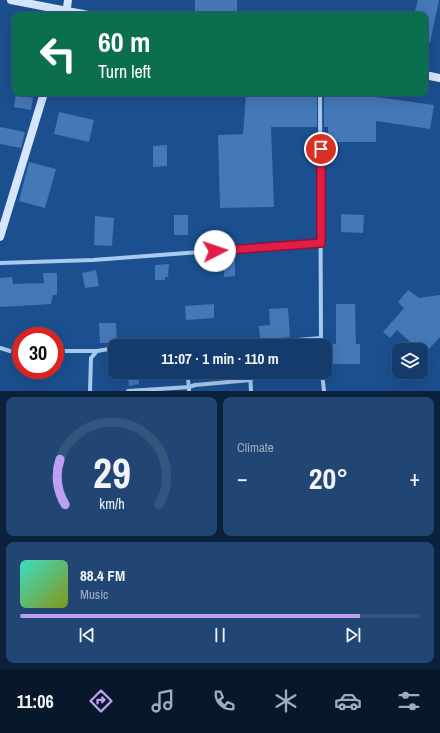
<!DOCTYPE html>
<meta charset="utf-8">
<style>
:root{--surface:#143b6b;--page:#214673;--text:#f1f3f6;--muted:#9dadc1;--line:#33557e;--accent:#bca0f2}
body{margin:0;font-family:"Archivo Narrow",sans-serif;background:var(--page);color:var(--text);height:100vh;display:flex;flex-direction:column;font-size:15px;white-space:nowrap}
*{box-sizing:border-box;margin:0}
p{font-size:13px;color:var(--muted)}
.icon{flex:none;width:22px;height:22px;fill:none;stroke:currentColor;stroke-width:2;stroke-linecap:round;stroke-linejoin:round}
.map{position:relative;height:391px;overflow:hidden}
.details{display:flex;flex-direction:column;gap:6px;padding:6px;background:#0b203b;flex:1}
.details>*{flex:none}
.guide{position:absolute;left:12px;top:12px;width:416px;height:84px;border-radius:8px;box-shadow:0 4px 16px #0002,0 0 0 1px var(--line);background:#0b6e4f;color:#fff;overflow:hidden}
.buttons{position:absolute;left:392px;top:343px;display:grid;gap:8px}
.buttons a{display:grid;place-items:center;width:36px;height:36px;border-radius:8px;background:var(--surface);box-shadow:0 4px 16px #0002,0 0 0 1px var(--line);font-size:20px}
.speed{position:absolute;left:12px;top:327px;display:flex;gap:8px;font-size:20px;font-weight:700;text-align:center}
.speed>*{display:grid;place-content:center;width:52px;height:52px;border-radius:50%;background:var(--surface);box-shadow:0 4px 16px #0002,0 0 0 1px var(--line);line-height:1}
.speed .limit{border:6px solid #d22;background:#fff;color:#111}
.pin{position:absolute;display:grid;place-items:center;width:34px;height:34px;color:#fff;margin:-17px;border:2px solid #fff;border-radius:50%;box-shadow:0 1px 4px #0007}
.me{position:absolute;width:44px;margin:-22px;rotate:86deg;stroke-linejoin:round;filter:drop-shadow(0 0 3px #0008)}
.turn{display:flex;align-items:center;gap:14px;height:84px;padding:0 20px;font-size:18px}
.turn .icon{width:52px;height:52px;stroke-width:2.5}
.turn b{display:block;font-size:28px;line-height:34px}
.big{font-size:30px;font-weight:700;line-height:1.1}
.details .tile{flex:1;display:flex;flex-direction:column;justify-content:center;gap:6px;min-width:0;padding:0 14px;border-radius:8px;background:var(--page)}
.details .dial{align-items:center;gap:0}
.dial svg{height:104px;overflow:visible;fill:none;stroke:var(--line);stroke-width:7;stroke-linecap:round;text-anchor:middle}
.dial text{fill:var(--text);stroke:none}
.song{display:flex;align-items:center;gap:12px}
.cover{width:48px;height:48px;border-radius:6px;background:linear-gradient(135deg,hsl(170 70% 55%),hsl(70 70% 35%))}
.played{height:4px;border-radius:2px;background:linear-gradient(90deg,var(--accent) 85%,var(--line) 85%)}
.keys{display:flex;justify-content:space-around;direction:ltr}
.heat{display:flex;justify-content:space-between;align-items:center;font-size:22px;direction:ltr}
.details .tiles{flex:1;display:grid;gap:6px;grid-template-columns:1fr 1fr}
.tile:last-child{grid-column:span 2}
.trip{position:absolute;left:108px;top:339px;width:224px;height:40px;border-radius:8px;background:var(--surface);box-shadow:0 4px 16px #0002,0 0 0 1px var(--line);font-weight:700;line-height:40px;text-align:center}
.dock{display:flex;height:64px;justify-content:space-around;align-items:center;background:#08182b;color:var(--muted)}
.dock .icon{width:28px;height:28px}
.dock .selected{color:var(--accent)}
.dock b{font-size:18px;color:var(--text)}
.map>svg:first-child{display:block}
.building{fill:#4478b7}
.lines{fill:none;stroke-linecap:round;stroke-linejoin:round}
.street{stroke:#a9c9ee;stroke-width:4}
.secondary{stroke:#d6e6fa;stroke-width:8}
.route-casing{stroke:#92132f;stroke-width:10}
.route{stroke:#e11d48;stroke-width:7}
</style>
<div class="map">
<svg width="440" height="391" viewBox="0 0 440 391">
<rect width="100%" height="100%" fill="#1b4f8f"/>
<path class="building" d="M195 0H237V11H195Z
M418 0H439L430 43 425 42V15H414Z
M246 93H310V95H317V127H271L274 207 220 208 218 135 243 134Z
M16 94 33 98 31 110 14 107Z
M324 95H376V97L434 105 430 129 376 121V142H328V127H324Z
M59 112 94 120 89 142 54 134Z
M0 127 25 132 21 148 0 144Z
M167 145V166L153 167V146Z
M29 162 56 169 45 208 19 201Z
M341 214 364 215 363 233 341 232Z
M174 215H188V235H174Z
M95 216 114 218 112 246 94 245Z
M224 260H235V276L224 277Z
M169 264 168 277H165V280H155V265Z
M96 270 99 286 85 288 82 273Z
M43 273H57V295H53L51 304 0 307V278L12 277 13 284 44 283Z
M408 290 419 298 440 295V337L428 350 421 343 417 348 397 330 390 338 383 332 404 308 398 302Z
M214 304V318L186 320 185 306Z
M336 304H355L356 344H360V364H332V344H336Z
M288 308 290 337 260 340 259 326 270 325 269 309Z
M99 323H116L117 343H100Z
M127 372H138L139 384 129 386Z"/>
<g class="lines">
<path class="street" d="M320 93 321 346
M0 263 93 260 321 243
M134 346 175 343 182 346
M254 346 261 343 321 338
M0 348 10 351H21
M55 351H97
M250 372 251 391
M322 372 324 391
M90 391 91 358 97 351 115 348
M128 391 189 387 187 372
M189 391V387L195 385 251 380"/>
<path class="secondary" d="M11 0 88 15
M66 15 68 0
M425 75 440 78
M0 237 44 93"/>
</g>
<g class="lines">
<defs>
<path id="route" d="M215 251 321 243V149"/>
</defs>
<use href="#route" class="route-casing"/>
<use href="#route" class="route"/>
</g>
</svg>
<div class="buttons">
<a><svg class="icon" aria-label="layers" viewBox="0 0 24 24"><path d="M12 4l9 5-9 5-9-5zM3 14l9 5 9-5"/></svg></a>
</div>
<div class="speed"><div class="limit">30</div></div>
<div class="pin" style="left:321px;top:149px;background:#d93025"><svg class="icon" aria-label="arrive" viewBox="0 0 24 24"><path d="M6 21V4h12l-3 4 3 4H6"/></svg></div>
<svg class="me" style="left:215px;top:251px" viewBox="-20 -20 40 40"><circle r="19" fill="#fff"/><path d="M0-13L10 11 0 6-10 11z" fill="#e11d48"/></svg>
<div class="trip">11:07 · 1 min · 110 m</div>
<div class="guide">
<div class="turn"><svg class="icon" aria-label="left" viewBox="0 0 24 24"><path d="M17 20v-9H6M10 6l-5 5 5 5"/></svg><div><b>60 m</b>Turn left</div></div>
</div>
</div>
<section class="details">
<div class="tiles">
<div class="tile dial"><svg viewBox="0 0 100 80">
<path d="M14 69A42 42 0 1 1 86 69"/>
<path d="M14 69A42 42 0 0 1 10 34" stroke="#bca0f2"/>
<text x="50" y="56" font-size="32" font-weight="700">29</text>
<text x="50" y="72" font-size="11">km/h</text>
</svg></div>
<div class="tile"><p>Climate</p>
<div class="heat"><a>−</a><b class="big">20°</b><a>+</a></div>
</div>
<div class="tile">
<div class="song"><i class="cover"></i><div><b>88.4 FM</b><p>Music</p></div></div>
<div class="played"></div>
<div class="keys"><svg class="icon" aria-label="previous" viewBox="0 0 24 24"><path d="M18 5L8 12l10 7zM5 5v14"/></svg><svg class="icon" aria-label="pause" viewBox="0 0 24 24"><path d="M8 5v14M16 5v14"/></svg><svg class="icon" aria-label="next" viewBox="0 0 24 24"><path d="M6 5l10 7-10 7zM19 5v14"/></svg></div>
</div>
</div>
</section>
<nav class="dock">
<b>11:06</b>
<svg class="icon selected" aria-label="directions" viewBox="0 0 24 24"><path d="M12 3l9 9-9 9-9-9zM9 14v-3h6M13 9l2 2-2 2"/></svg>
<svg class="icon" aria-label="music" viewBox="0 0 24 24"><path d="M9 18V5l10-2v13"/><circle cx="6" cy="18" r="3"/><circle cx="16" cy="16" r="3"/></svg>
<svg class="icon" aria-label="phone" viewBox="0 0 24 24"><path d="M5 4h4l2 5-3 2q2 4 5 5l2-3 5 2v4C11 20 4 13 5 4z"/></svg>
<svg class="icon" aria-label="climate" viewBox="0 0 24 24"><path d="M12 3v18M4 7l16 10M4 17L20 7"/></svg>
<svg class="icon" aria-label="car" viewBox="0 0 24 24"><path d="M5 17H2v-5l4-1 3-4h7l3 4 3 1v5h-3M9 17h6M6 11h13"/><circle cx="7" cy="17" r="2"/><circle cx="17" cy="17" r="2"/></svg>
<svg class="icon" aria-label="filters" viewBox="0 0 24 24"><path d="M4 7h16M4 17h16"/><circle cx="9" cy="7" r="2"/><circle cx="15" cy="17" r="2"/></svg>
</nav>
